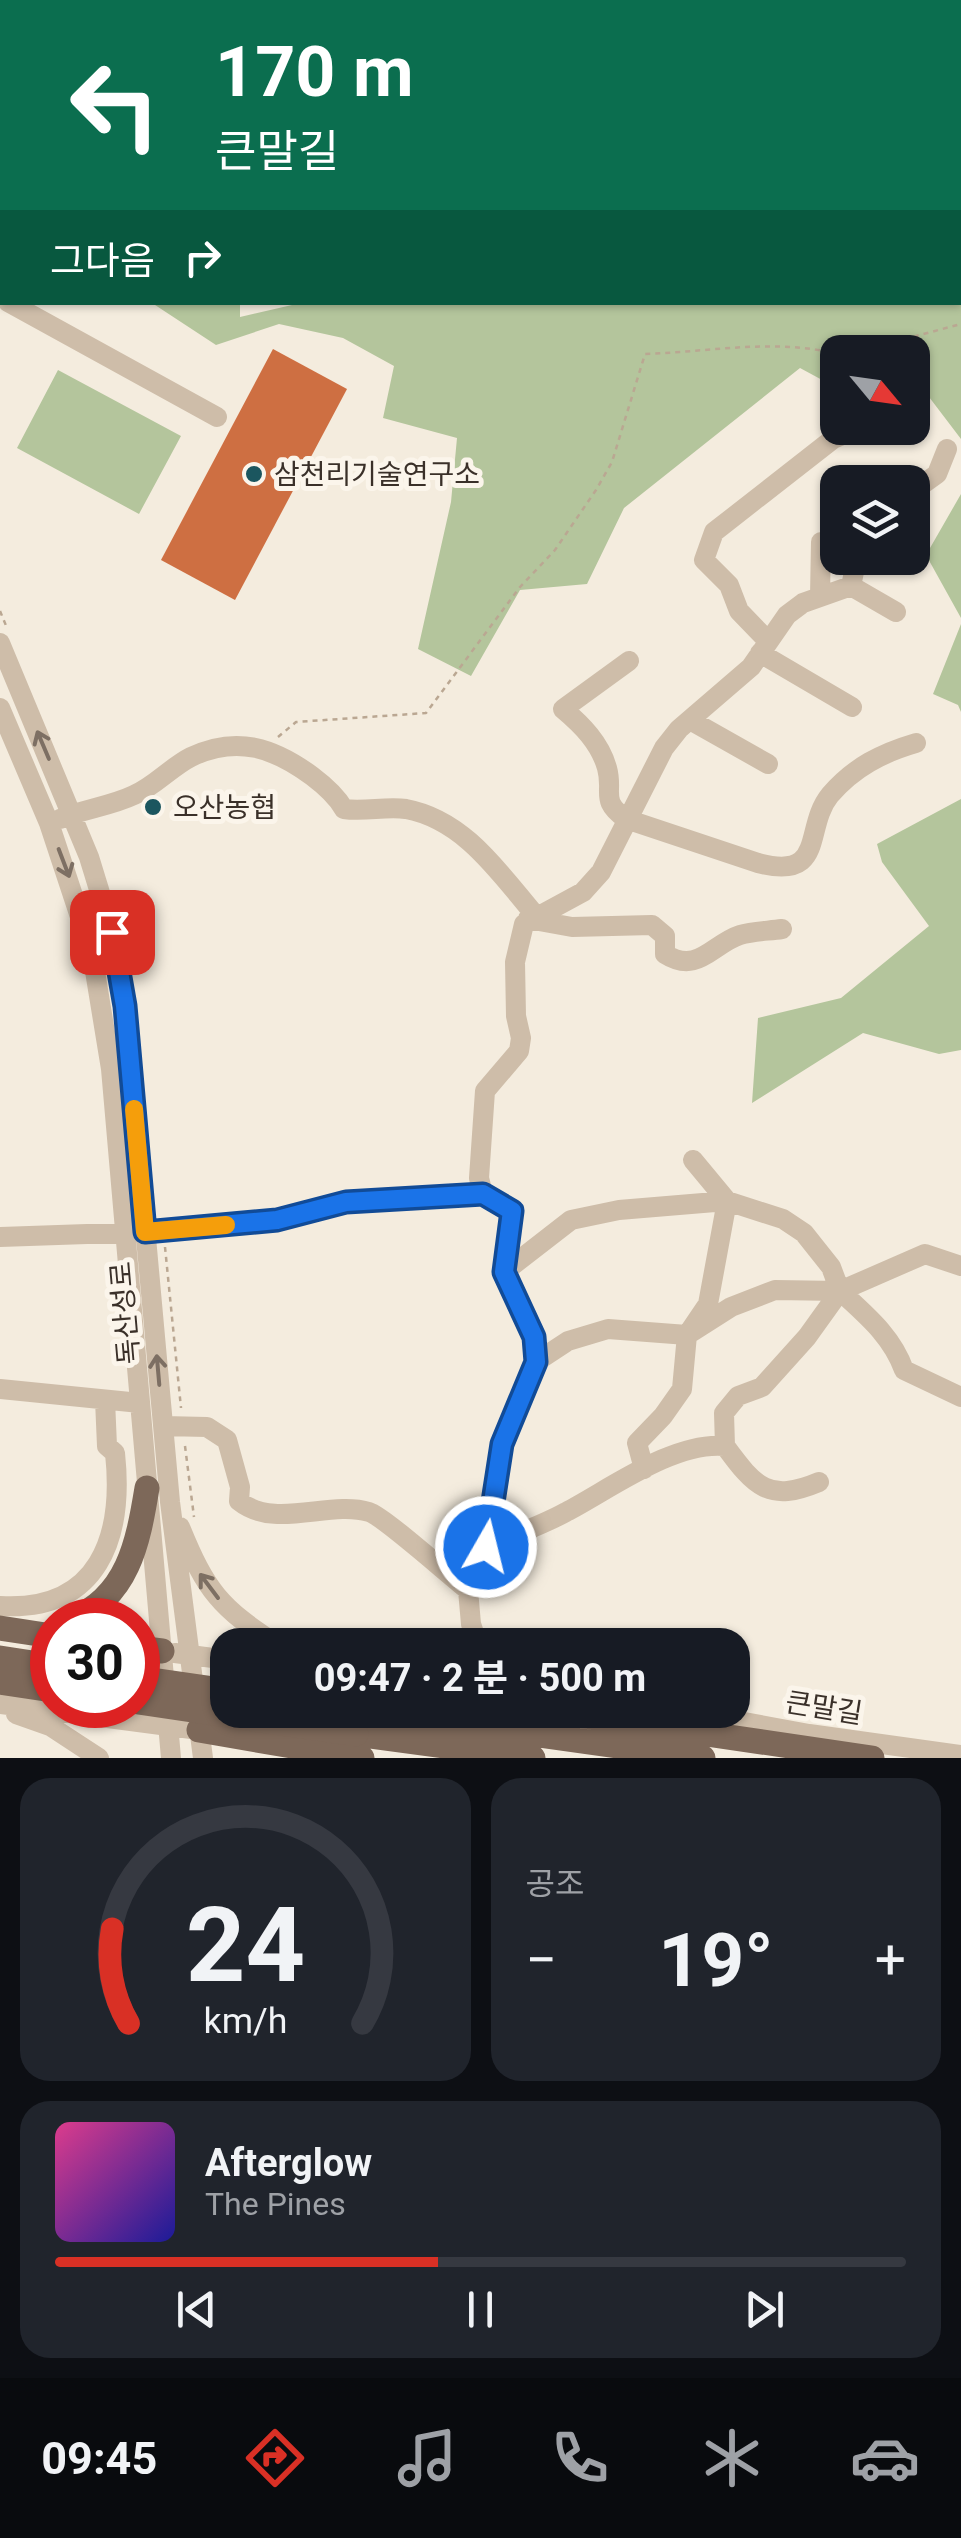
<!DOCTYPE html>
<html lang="ko">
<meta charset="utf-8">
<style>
:root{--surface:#171b24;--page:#20242c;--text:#f1f3f6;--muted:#9ea1a6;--line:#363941;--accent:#d93025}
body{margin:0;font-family:Roboto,"Noto Sans KR",sans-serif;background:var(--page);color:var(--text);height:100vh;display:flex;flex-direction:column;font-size:38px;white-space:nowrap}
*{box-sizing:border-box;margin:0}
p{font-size:32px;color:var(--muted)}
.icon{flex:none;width:55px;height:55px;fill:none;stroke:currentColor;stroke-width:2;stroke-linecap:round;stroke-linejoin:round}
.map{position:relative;height:1758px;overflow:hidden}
.panel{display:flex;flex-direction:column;gap:20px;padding:20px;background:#0d0f14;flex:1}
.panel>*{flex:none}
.banner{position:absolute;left:0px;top:0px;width:962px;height:305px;box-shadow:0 2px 8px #0004;background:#0b6e4f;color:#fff;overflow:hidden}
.needle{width:65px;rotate:119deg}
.buttons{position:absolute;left:820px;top:335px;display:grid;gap:20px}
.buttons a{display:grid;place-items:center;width:110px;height:110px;border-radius:20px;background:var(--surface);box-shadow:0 2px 8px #0004;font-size:50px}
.speed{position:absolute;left:30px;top:1598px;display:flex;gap:20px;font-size:50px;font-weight:700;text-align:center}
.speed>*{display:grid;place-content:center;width:130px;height:130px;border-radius:50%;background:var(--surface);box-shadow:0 2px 8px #0004;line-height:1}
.speed .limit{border:15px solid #d22;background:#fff;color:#111}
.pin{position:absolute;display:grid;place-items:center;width:85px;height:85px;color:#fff;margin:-42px;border-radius:20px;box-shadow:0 5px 15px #0006}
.me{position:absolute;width:110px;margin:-55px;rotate:8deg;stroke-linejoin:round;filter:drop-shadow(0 0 8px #0008)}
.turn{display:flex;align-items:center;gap:35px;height:210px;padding:0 50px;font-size:45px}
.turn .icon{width:130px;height:130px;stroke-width:2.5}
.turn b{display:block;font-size:70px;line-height:85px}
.then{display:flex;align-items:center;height:95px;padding:0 50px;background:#0003;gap:20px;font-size:38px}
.big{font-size:75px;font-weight:700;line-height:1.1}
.panel .card{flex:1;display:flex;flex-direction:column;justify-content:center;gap:15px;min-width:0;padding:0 35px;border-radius:30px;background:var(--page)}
.panel .dial{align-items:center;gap:0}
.dial svg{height:260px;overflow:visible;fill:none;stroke:var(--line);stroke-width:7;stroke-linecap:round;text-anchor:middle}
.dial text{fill:var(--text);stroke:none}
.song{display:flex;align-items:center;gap:30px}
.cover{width:120px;height:120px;border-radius:15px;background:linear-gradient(135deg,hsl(330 70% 55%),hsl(240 70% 35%))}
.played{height:10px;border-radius:5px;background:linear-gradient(90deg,var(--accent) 45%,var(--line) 45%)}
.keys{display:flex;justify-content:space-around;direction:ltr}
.heat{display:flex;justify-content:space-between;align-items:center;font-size:55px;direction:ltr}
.panel .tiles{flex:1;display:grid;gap:20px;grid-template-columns:1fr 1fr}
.card:last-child{grid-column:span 2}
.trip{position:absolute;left:210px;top:1628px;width:540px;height:100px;border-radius:30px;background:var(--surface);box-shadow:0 2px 8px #0004;font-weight:700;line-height:100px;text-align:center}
.tab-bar{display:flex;height:160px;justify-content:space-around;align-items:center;background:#090b0e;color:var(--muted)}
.tab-bar .icon{width:70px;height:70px}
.tab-bar .active{color:var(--accent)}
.tab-bar b{font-size:45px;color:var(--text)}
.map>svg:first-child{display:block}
.green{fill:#b4c59c}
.building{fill:#ce6f42}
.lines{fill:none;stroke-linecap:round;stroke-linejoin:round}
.path{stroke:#baa792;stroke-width:2.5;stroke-dasharray:5 5;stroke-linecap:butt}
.minor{stroke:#cebda9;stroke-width:20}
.major{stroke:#7d6859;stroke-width:25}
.major-bridge{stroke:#7d6859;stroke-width:25}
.oneway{stroke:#7d6f63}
.route-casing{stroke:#114b97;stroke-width:25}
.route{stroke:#1a73e8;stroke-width:18}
.slow{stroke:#f59e0b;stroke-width:18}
.poi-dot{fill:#1b565f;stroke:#fbf5eb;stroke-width:4}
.labels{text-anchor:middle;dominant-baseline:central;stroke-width:10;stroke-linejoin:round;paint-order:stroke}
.poi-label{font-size:28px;fill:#3a3029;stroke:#fbf5eb;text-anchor:start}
.street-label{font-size:28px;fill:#3a3029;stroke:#fbf5eb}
</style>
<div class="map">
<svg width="961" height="1758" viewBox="0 0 961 1758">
<rect width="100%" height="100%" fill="#f4ecde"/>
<path class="green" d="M961 141V439L926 393 913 395 912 352H838L837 388 800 368 624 508 587 584 520 590 471 676 418 649 451 502 457 438 383 418 394 366 343 338 279 324 216 345 152 303H240V317L305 302H960Z
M58 370 181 436 139 514 17 448Z
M961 494V618L926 555Z
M961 624V712L958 705 933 694Z
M961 799V1050L939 1054 863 1033 752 1103 758 1018 841 998 929 926 882 862 877 844Z"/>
<path class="building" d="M273 349 347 389 235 600 161 560Z"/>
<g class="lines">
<path class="path" d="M888 352 916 336 961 324
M0 611 7 628
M278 737 296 722 426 713 520 587 555 550 596 490 612 462 645 354C710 352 774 338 838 354
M165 1247 181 1408
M185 1446 194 1517"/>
<path class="minor" d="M0 35H2
M960 105 961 104
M8 302 217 417
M912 492 937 474 947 449
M851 586 896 612
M820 596 821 542
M767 640 739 611 729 585 704 560 714 532 833 439 858 428
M0 643 89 857 112 932 125 1006 170 1502 203 1758
M760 653 852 707
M629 661 563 709C582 725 600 743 607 768 614 793 599 800 626 819L758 863C827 881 803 828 830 795 854 767 882 753 916 743
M0 708 49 823 92 953 111 1069 171 1758
M690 720 768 764
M60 819C84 809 111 806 134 795 155 786 171 767 191 757 237 735 274 748 312 776 324 785 336 795 344 809 365 812 386 806 406 809 465 820 500 874 536 916
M528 919 572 927 652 925 665 936V954C698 975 712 944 740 935 753 931 769 931 782 929
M483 1194 479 1178 485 1091 519 1051 521 1038 516 1016 515 962 524 924 583 892 601 872 664 748 679 729 751 667 787 615 803 603 851 586 857 558
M0 1237 145 1232 277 1221 345 1202 483 1194 512 1211 504 1272 534 1337 536 1362 502 1444 486 1547 468 1590 471 1624 478 1645
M504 1272 571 1220 619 1210 727 1201 783 1219 804 1233 831 1267 840 1291
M536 1362 568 1341 608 1329 687 1335 731 1307 775 1290 840 1291C866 1315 892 1336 904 1370L961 1397
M0 1389 140 1403
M163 1426 207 1427 227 1440 240 1487 239 1501C275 1530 329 1500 369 1512 383 1516 450 1576 468 1590
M725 1446 724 1413 738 1396 762 1387 807 1337 840 1291 925 1254 961 1266
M644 1469 637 1443 663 1416 682 1389 687 1335 708 1304 727 1201 693 1160
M180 1527C206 1591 220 1608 278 1645
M486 1547C513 1535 541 1526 566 1512 610 1489 674 1441 725 1446 755 1487 769 1503 819 1482
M0 1606C99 1612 124 1537 115 1453L107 1446 105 1400
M175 1653 228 1660
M0 1704 199 1730
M679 1710 809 1734 961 1755
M16 1714 50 1726 99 1758"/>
<path class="major" d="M71 1620C128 1597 138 1543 147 1488
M0 1628 52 1636
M138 1648 162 1651
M0 1658 52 1666
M0 1682 52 1690
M362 1710 703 1758
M543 1710 872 1758
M199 1730 362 1758
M356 1734 533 1758"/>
<path class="major-bridge" d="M138 1678 228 1691
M138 1702 356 1734"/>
</g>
<defs><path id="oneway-shaft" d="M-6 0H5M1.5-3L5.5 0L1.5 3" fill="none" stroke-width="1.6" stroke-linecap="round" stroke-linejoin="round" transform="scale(2.5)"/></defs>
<g class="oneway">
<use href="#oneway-shaft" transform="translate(43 745) rotate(-113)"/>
<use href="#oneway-shaft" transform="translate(64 863) rotate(69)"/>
<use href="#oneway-shaft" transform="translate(158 1370) rotate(-95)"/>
<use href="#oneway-shaft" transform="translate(209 1586) rotate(-127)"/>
</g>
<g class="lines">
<defs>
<path id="route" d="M112 932 125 1006 145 1232 277 1220 346 1202 483 1194 512 1211 504 1272 534 1337 536 1362 502 1444 486 1547"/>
</defs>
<use href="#route" class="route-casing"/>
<use href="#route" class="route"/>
<path class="slow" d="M134 1109 145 1232 226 1225"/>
</g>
<g class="poi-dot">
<circle cx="254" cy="474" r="10"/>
<circle cx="153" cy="807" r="10"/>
</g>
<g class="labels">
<g class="poi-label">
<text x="274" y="474">삼천리기술연구소</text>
<text x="173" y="807">오산농협</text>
</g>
<g class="street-label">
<text transform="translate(125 1313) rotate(-95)">독산성로</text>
<text transform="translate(824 1708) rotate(9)">큰말길</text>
</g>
</g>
</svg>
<div class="buttons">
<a><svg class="needle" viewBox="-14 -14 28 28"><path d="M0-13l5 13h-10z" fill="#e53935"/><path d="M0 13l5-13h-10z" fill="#9ea1a6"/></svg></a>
<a><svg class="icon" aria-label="layers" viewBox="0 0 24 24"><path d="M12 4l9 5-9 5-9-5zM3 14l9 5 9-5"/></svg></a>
</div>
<div class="speed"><div class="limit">30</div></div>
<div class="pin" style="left:112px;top:932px;background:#d93025"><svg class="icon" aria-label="arrive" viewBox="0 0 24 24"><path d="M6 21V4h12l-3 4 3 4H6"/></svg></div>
<svg class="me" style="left:486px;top:1547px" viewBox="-20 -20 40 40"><circle r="17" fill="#1a73e8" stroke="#fff" stroke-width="3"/><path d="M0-11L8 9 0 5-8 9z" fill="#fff"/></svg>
<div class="trip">09:47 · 2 분 · 500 m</div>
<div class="banner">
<div class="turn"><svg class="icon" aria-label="left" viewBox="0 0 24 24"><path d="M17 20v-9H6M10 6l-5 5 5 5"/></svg><div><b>170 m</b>큰말길</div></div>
<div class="then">그다음<svg class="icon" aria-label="right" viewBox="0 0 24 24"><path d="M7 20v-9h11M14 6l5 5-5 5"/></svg></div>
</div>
</div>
<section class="panel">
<div class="tiles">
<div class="card dial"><svg viewBox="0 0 100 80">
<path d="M14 69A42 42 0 1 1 86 69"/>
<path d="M14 69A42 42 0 0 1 9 40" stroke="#d93025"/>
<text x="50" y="56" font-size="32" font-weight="700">24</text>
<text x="50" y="72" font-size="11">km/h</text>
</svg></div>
<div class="card"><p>공조</p>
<div class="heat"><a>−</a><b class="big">19°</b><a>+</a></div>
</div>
<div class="card">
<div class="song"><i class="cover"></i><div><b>Afterglow</b><p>The Pines</p></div></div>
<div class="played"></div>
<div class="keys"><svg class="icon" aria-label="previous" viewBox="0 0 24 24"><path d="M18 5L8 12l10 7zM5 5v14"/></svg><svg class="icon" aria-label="pause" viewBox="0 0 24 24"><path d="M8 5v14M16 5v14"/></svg><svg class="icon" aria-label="next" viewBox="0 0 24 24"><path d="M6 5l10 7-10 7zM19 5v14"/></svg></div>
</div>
</div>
</section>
<nav class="tab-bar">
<b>09:45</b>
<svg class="icon active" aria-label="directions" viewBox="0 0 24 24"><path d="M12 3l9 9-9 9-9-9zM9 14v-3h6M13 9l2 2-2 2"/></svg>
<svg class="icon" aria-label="music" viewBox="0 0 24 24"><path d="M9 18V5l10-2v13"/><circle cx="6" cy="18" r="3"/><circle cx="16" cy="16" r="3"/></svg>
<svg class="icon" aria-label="phone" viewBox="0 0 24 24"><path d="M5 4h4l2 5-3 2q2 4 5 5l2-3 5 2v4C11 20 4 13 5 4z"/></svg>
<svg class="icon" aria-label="climate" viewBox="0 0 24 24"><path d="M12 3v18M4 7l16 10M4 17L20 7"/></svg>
<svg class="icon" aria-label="car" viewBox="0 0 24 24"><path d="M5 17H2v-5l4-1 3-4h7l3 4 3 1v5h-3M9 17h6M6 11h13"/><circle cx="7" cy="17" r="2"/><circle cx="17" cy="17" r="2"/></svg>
</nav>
